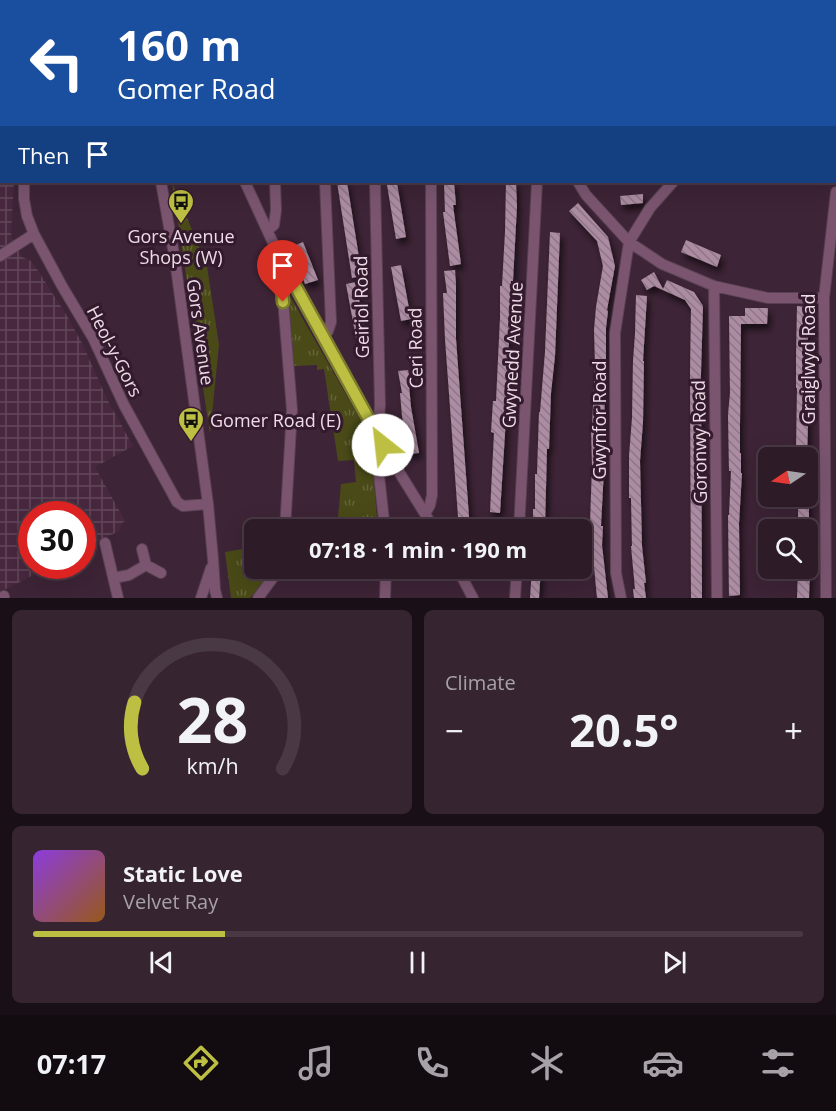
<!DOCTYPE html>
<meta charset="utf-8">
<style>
:root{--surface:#2e1b28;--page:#362430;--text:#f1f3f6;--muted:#a7a1a8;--line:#493945;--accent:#bdbf43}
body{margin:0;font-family:"Open Sans",sans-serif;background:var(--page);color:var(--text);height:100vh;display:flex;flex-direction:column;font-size:22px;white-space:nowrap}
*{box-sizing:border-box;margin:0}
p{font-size:20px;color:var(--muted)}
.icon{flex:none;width:33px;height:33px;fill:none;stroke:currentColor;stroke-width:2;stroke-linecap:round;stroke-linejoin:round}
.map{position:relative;height:598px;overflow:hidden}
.panel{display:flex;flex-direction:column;gap:12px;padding:12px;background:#190f16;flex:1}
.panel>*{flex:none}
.banner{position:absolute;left:0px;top:0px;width:837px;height:183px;box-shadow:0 6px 24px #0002,0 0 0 2px var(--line);background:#1a4fa0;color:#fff;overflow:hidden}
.needle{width:39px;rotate:257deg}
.fabs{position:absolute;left:758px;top:447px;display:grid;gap:12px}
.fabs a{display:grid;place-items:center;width:60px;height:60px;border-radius:9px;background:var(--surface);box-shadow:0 6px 24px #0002,0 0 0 2px var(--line);font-size:30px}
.speed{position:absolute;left:18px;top:501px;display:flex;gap:12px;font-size:30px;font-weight:700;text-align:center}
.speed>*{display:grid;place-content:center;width:78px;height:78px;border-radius:50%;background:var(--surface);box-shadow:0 6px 24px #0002,0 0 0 2px var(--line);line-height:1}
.speed .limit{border:9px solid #d22;background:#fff;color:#111}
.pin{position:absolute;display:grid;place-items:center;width:51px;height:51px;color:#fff;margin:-62px -26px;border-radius:50% 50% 50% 0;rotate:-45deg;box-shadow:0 0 6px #0007}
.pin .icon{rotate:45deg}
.me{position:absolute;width:66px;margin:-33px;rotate:331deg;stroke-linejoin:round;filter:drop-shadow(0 0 4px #0008)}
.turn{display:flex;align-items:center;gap:21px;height:126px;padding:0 18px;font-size:27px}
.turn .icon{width:78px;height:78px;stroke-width:2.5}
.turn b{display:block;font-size:42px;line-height:51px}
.then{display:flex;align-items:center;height:57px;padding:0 18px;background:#0003;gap:12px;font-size:22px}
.big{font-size:45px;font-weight:700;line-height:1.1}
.panel .tile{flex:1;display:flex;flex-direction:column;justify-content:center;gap:9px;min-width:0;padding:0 21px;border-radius:9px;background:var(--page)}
.panel .dial{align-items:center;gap:0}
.dial svg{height:156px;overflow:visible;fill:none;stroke:var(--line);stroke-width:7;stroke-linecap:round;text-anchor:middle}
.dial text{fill:var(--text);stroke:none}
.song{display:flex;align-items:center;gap:18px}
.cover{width:72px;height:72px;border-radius:9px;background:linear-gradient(135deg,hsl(270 70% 55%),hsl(30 70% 35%))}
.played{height:6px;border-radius:3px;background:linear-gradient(90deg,var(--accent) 25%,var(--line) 25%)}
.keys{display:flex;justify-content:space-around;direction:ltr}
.heat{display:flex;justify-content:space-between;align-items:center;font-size:33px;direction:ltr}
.panel .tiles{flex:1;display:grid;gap:12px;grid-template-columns:1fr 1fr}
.tile:last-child{grid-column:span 2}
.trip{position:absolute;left:244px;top:519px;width:348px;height:60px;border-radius:9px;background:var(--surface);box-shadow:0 6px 24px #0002,0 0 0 2px var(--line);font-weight:700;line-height:60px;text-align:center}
.tabs{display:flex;height:96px;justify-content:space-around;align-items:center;background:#120b10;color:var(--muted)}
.tabs .icon{width:42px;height:42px}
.tabs .current{color:var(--accent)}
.tabs b{font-size:27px;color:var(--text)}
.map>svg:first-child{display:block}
.industrial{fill:url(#industrial-grid)}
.grass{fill:url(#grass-tufts)}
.building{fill:url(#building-back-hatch);filter:url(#shadow)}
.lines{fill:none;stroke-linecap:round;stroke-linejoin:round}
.minor-casing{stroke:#594152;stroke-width:12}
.minor{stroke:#7b5570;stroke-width:10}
.route-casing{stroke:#7b7c2c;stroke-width:15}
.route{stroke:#bdbf43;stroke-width:10}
.labels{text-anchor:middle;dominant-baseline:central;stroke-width:6;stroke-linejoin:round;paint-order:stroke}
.poi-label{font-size:18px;fill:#eddbe7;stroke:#331a2c}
.street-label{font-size:18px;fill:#eddbe7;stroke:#331a2c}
</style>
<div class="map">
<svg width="836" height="598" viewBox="0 0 836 598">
<defs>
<pattern id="industrial-grid" width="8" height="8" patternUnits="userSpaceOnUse" patternTransform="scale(1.5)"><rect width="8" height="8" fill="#48283f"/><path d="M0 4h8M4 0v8" fill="none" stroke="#63475b"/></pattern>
<pattern id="grass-tufts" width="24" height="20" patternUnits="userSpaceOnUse" patternTransform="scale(1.5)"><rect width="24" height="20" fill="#494a17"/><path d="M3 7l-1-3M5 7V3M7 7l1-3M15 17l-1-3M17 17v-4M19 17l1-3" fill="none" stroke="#646439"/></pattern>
<pattern id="building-back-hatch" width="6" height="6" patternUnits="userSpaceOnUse" patternTransform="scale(1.5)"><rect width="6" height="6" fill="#ac8ca2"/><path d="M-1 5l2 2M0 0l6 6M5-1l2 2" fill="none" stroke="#8e7686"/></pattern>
<filter id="shadow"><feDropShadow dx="3" dy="5.5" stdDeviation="3" flood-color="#0009"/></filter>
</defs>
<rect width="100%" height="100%" fill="#3d2436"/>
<path class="industrial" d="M1 142 2 182H14L11 233 12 238 22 257 31 261 35 266 67 316 83 345 108 401 133 446 95 467 125 521 122 523 119 531 83 549 82 514H32V566H51L0 592V143Z"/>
<path class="grass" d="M172 182 207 266 219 345 210 434Z
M288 293 364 426 374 483 378 529H337L341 484 356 482 354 460 338 461 324 369 317 370V365L294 366Z
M255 547V568L272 569 265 583 250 598H231L225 552Z"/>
<path class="building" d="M337 182H347L362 276 352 278Z
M444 182H454L456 205H453L461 264 450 266 443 212H445Z
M506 182H516L517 206 513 281H511L507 402 500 513 490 512 494 433 491 432 493 401H496L500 318V286H502L505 232Z
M397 183 406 237 396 239 387 185Z
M643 194V203L621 205 620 196Z
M578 203 608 237 615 266 607 310 608 311 606 328V367L604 425H602L603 469H604L601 526H603L602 545 608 598H597L590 524 592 466 591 428H592L595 363 594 330 596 307 603 266 597 241 569 211Z
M550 232 560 233 555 356 551 393 549 449H547L545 527H533V509H535V474H537L539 412H540L545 352Z
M686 240 721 255 717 267 681 252Z
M303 242 318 280 305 284 291 247Z
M401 265 411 319 401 321 391 267Z
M455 270 456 285V339L470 530H459L445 339 443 293H447L444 271Z
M654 272 663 289 667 280 694 292 703 306 701 373 702 598H691L690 371 691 309 685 300 654 286 647 290 641 280Z
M356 282 366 336 356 338 346 284Z
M636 295 647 296 643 361H644L643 422 640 461 642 546 646 583H644L646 598H634L633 589H635L631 546H632L631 498H629V456L632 418 633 361 635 334Z
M797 306 809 307 807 370V390L809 391 807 458H797L796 450 797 388H796V358Z
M745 308H768L767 324H741L740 424V453H741V473H742L739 524 740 595 729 596 728 515H729L731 471H729L728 415 730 393 729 316H745Z
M408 370 411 385H409L411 407 419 453 409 454 402 416 400 393H402L398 371Z
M798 497H809V530H798Z
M532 568H541L539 598H530Z
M798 568H810L809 598H797Z"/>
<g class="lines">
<defs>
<path id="minor" d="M128 0V2
M202 0V2
M258 0V2
M316 0V2
M371 0V2
M428 0V2
M538 0V2
M640 0V2
M750 0 751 2
M148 2 149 0
M836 77V76
M0 95 2 97
M24 182V199L27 216 34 234 62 286 93 338 124 405 177 502 183 506 208 504
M161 182 175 260 208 504 213 559 215 590 217 598
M245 182 280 258 391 459 435 530
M375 182 380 405 379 420 376 431
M578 182 586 195 629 242 662 264 714 286 768 298H824
M268 230 274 225 276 210 275 182
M0 256 34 234
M280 262 292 410 285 530
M714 286 717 598
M323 336 328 331 331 322 325 182
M426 512 430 505 432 495 431 182
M385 530 379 475 387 462 391 459
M519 530 537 182
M105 543 118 598
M142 549 146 565 161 573
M457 568 473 598
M114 578 129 575 146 565
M4 596V598
M201 598 211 568
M258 598 275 575 277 568
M385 598 386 568
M515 598 517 568
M621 598 616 573 615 333 629 242 650 208 673 182
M826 598 824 298 836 192"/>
</defs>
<use href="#minor" class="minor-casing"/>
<use href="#minor" class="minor"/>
</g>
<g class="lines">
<defs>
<path id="route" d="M283 302 280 258 383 445"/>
</defs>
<use href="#route" class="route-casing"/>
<use href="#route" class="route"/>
</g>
<defs>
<symbol id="bus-pin" viewBox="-11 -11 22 30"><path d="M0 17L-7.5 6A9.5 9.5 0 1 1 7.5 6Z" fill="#bdbf43" stroke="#331a2c"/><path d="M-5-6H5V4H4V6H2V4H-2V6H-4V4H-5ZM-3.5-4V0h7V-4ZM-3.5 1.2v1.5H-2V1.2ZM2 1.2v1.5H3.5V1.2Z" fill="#111"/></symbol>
</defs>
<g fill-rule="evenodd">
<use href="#bus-pin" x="166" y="187" width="30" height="40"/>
<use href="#bus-pin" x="176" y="405" width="30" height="40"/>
</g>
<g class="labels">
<g class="poi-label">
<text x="181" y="236">Gors Avenue<tspan x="181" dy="21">Shops (W)</tspan></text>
<text x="210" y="420" text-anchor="start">Gomer Road (E)</text>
</g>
<g class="street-label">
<text transform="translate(361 307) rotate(-91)">Geiriol Road</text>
<text transform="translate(201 332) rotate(82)">Gors Avenue</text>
<text transform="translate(415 348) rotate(-91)">Ceri Road</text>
<text transform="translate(115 351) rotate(63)">Heol-y-Gors</text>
<text transform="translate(512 355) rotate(-87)">Gwynedd Avenue</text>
<text transform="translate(808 359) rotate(-90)">Graiglwyd Road</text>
<text transform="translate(599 420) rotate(-90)">Gwynfor Road</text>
<text transform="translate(699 442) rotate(-91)">Goronwy Road</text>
</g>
</g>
</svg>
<div class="fabs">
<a><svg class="needle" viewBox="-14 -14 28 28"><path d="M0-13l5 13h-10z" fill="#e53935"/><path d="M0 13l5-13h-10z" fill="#a7a1a8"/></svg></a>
<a><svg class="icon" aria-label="search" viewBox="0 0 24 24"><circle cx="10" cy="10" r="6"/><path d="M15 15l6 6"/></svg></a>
</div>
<div class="speed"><div class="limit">30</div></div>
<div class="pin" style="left:283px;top:302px;background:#d93025"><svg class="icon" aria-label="arrive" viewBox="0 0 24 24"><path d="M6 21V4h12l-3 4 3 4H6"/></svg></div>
<svg class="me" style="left:383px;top:445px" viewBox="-20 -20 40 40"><circle r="19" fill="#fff"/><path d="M0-13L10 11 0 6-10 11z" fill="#bdbf43"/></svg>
<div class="trip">07:18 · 1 min · 190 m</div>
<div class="banner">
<div class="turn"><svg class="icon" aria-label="left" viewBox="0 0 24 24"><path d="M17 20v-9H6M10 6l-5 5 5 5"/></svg><div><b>160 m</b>Gomer Road</div></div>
<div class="then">Then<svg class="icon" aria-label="arrive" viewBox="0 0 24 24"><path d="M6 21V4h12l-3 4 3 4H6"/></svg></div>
</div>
</div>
<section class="panel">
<div class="tiles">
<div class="tile dial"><svg viewBox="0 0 100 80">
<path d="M14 69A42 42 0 1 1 86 69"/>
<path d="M14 69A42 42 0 0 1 10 35" stroke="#bdbf43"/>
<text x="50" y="56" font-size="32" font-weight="700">28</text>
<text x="50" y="72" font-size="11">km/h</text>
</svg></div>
<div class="tile"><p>Climate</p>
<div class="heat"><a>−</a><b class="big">20.5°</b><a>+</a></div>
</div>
<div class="tile">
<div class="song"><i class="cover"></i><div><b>Static Love</b><p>Velvet Ray</p></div></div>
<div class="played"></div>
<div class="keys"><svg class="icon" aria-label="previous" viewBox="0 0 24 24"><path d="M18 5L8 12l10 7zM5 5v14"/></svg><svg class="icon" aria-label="pause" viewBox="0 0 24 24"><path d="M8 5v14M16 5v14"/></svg><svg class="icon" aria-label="next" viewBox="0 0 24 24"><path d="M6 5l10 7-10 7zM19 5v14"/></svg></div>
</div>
</div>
</section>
<nav class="tabs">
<b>07:17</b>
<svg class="icon current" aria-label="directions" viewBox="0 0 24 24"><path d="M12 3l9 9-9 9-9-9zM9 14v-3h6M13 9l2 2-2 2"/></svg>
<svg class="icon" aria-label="music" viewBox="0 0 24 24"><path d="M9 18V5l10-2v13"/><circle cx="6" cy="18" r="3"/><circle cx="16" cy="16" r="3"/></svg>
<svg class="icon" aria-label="phone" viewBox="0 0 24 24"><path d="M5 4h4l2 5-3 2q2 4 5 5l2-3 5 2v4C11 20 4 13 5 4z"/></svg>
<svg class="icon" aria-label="climate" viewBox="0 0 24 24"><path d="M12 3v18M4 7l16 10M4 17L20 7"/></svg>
<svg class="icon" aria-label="car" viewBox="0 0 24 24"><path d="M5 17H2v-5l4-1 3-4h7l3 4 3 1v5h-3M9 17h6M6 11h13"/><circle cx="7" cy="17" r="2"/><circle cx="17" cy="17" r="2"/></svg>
<svg class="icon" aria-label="filters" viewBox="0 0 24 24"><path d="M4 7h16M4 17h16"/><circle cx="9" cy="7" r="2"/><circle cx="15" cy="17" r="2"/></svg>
</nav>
